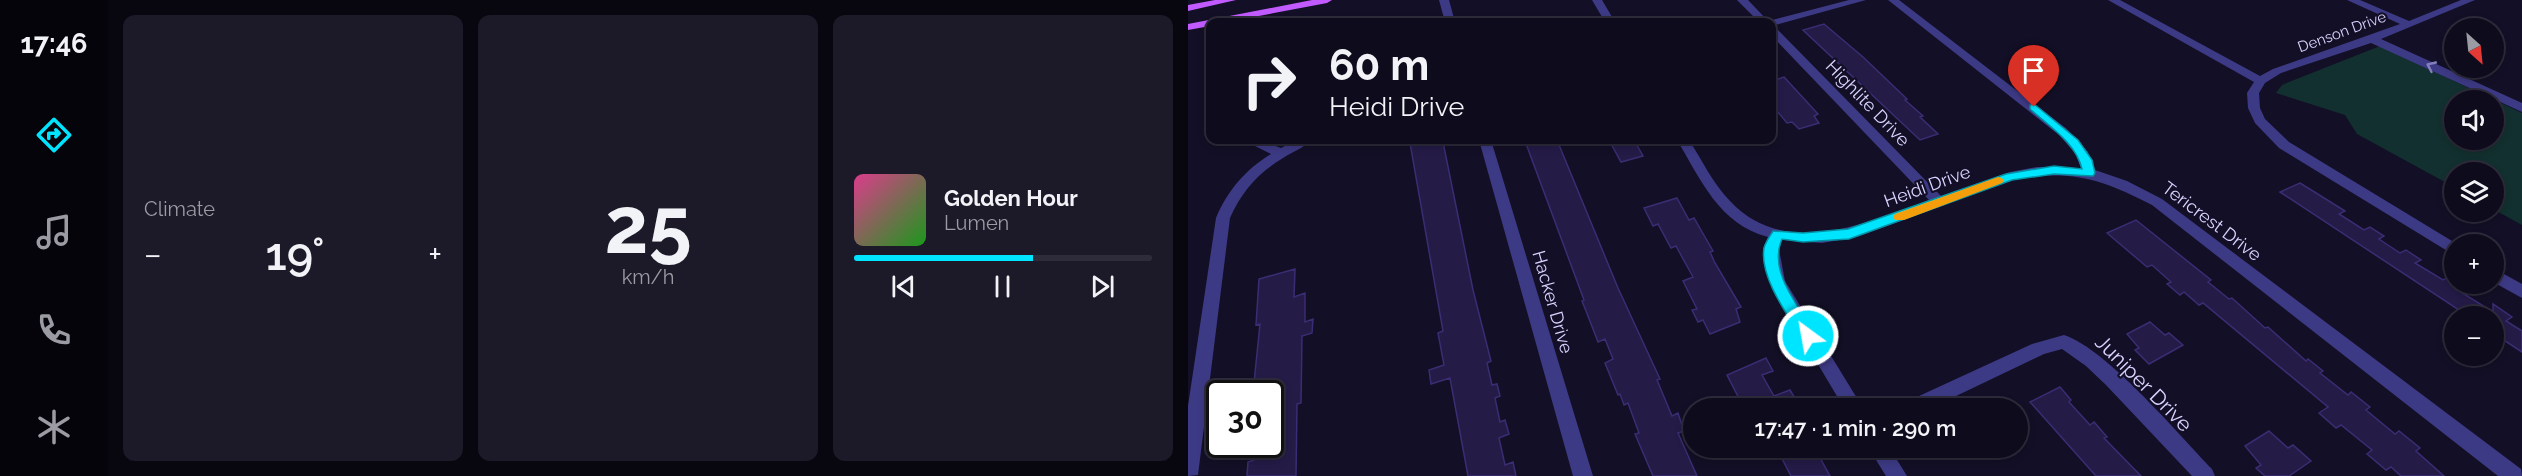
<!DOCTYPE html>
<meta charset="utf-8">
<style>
:root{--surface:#0e0b1c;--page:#1c1929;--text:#f1f3f6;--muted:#9b9ba3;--line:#2e2b3b;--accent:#00e5ff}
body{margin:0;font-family:Raleway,sans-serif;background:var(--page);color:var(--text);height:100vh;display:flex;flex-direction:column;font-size:22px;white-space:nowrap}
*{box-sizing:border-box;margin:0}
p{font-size:20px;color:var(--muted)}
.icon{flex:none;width:33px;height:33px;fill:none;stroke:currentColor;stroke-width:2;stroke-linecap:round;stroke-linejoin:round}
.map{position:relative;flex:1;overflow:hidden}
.sheet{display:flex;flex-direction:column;gap:15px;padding:15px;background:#08060f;width:1080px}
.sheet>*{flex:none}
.banner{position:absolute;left:18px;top:18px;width:570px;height:126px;border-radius:12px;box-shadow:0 3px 9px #0003,0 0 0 2px var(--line);background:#0e0b1c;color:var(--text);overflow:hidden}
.needle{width:39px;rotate:153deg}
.fabs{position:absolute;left:1256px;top:18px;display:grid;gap:12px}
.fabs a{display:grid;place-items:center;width:60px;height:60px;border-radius:50%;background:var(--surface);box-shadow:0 3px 9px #0003,0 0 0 2px var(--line);font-size:30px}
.speed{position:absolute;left:18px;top:380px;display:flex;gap:12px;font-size:30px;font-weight:700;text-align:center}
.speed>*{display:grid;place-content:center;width:78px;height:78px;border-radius:50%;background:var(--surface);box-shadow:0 3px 9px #0003,0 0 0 2px var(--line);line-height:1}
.speed .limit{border:3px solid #111;border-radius:9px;background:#fff;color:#111}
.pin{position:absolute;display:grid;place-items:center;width:51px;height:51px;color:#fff;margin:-62px -26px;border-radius:50% 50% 50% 0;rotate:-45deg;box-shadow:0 0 6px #0007}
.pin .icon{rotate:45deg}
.me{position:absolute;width:66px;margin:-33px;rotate:328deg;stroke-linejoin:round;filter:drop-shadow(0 0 4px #0008)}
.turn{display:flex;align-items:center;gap:21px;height:126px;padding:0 24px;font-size:27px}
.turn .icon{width:78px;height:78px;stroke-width:2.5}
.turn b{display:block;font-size:42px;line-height:51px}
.big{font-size:45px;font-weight:600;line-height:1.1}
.sheet .widget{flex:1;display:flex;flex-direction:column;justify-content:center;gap:9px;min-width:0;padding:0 21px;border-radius:12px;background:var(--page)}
.sheet .dial{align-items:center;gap:0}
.dial b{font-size:78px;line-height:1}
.song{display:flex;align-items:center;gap:18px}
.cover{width:72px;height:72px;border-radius:9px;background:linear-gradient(135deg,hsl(330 70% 55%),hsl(120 70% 35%))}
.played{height:6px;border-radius:3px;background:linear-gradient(90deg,var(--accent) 60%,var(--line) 60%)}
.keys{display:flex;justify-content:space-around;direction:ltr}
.heat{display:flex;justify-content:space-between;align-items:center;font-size:33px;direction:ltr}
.sheet .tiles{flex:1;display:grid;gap:15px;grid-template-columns:repeat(3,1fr)}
.trip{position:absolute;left:495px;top:398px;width:345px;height:60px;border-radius:30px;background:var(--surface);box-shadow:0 3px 9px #0003,0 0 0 2px var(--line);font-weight:600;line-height:60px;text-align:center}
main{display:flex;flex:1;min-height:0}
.dock{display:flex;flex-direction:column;width:108px;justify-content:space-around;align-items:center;background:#06040b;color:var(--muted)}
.dock .icon{width:42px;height:42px}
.dock .current{color:var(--accent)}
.dock b{font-size:27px;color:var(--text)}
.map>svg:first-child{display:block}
.green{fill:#12302f;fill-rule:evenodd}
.building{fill:#241b47;stroke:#3b2d73;stroke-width:1.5}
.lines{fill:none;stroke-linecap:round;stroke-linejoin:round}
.street{fill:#3d3a85;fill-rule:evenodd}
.primary{fill:#c25bff;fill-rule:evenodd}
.oneway{stroke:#837fbc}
.route{fill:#00e5ff;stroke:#0095a6;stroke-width:1.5}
.slow{fill:#f59e0b}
.labels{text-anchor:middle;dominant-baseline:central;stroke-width:4.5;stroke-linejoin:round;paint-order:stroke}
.far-street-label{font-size:15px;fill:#d9d4ff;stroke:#130f26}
.street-label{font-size:18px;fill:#d9d4ff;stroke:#130f26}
.near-street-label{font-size:21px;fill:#d9d4ff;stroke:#130f26}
</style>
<main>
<nav class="dock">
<b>17:46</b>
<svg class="icon current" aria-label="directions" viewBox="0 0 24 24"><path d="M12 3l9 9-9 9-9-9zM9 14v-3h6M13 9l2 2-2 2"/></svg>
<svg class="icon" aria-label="music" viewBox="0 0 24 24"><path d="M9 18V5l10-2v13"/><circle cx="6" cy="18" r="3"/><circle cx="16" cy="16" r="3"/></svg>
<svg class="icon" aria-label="phone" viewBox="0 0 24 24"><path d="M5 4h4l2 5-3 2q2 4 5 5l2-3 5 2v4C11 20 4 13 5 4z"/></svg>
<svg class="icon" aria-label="climate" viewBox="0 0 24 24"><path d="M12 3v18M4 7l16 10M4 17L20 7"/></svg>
</nav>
<section class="sheet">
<div class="tiles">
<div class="widget"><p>Climate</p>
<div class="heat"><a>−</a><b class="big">19°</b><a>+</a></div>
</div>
<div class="widget dial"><b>25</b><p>km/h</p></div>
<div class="widget">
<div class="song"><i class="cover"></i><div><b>Golden Hour</b><p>Lumen</p></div></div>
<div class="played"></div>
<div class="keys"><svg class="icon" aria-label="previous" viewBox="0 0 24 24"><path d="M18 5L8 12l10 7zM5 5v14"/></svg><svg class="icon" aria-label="pause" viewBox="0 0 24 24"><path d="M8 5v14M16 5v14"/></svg><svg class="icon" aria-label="next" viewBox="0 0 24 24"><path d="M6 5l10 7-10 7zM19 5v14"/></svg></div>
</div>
</div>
</section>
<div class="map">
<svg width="1334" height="476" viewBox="0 0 1334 476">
<rect width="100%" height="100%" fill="#130f26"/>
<path class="green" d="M1192 46 1334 113V225L1305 209V172H1266V187L1169 134 1157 115 1088 93 1094 85 1101 82ZM1266 100H1305V140H1266Z"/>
<path class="building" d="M636 24 675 57 719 99 717 100 735 116 732 117 750 134 732 140 615 30Z
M596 77 630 114 626 116 631 123 611 129 604 122 599 123 584 105V81Z
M236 140H249L250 143 255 142 285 290 303 361 299 363 304 385 309 384 312 396 307 398 312 422 317 420 321 434 311 438 317 465 325 462 328 476H280L262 378 243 384 241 370 256 365 250 333 255 331 222 143Z
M343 140H369L430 288 472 379 469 380 484 416 490 413 496 431 490 433 509 476H465L447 434 451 433 440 403 436 405 432 394 430 395 417 363 425 359 417 339 410 342 398 311 394 301 396 300 337 141Z
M421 140H446L455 156 433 162Z
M1112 183 1157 211 1151 214 1176 230 1182 227 1196 236 1191 239 1212 253 1218 250 1233 260 1227 263 1255 280 1261 277 1266 280V284L1277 287 1271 291 1305 312V304L1324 317 1318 321 1334 331V352L1305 333V316H1280L1092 192Z
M489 198 501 220 506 218 525 251 522 252 527 263 553 307 548 309 552 322 522 334 515 320 510 322 504 310 509 309 495 281 505 277 488 246 483 248 470 224 465 226 456 208Z
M948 220 1023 280 1020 282 1041 299 1044 298 1077 328 1080 327 1118 361 1120 359 1135 371 1132 373 1160 395 1163 392 1182 407 1178 410 1207 434 1211 431 1232 448 1228 451 1256 476H1213L1203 467 1198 470 1179 454 1184 450 1153 425 1148 428 1131 413 1140 407 1015 303 1011 305 996 292 992 295 979 284 983 282 964 265 959 267 919 233Z
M107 269 106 297 117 293V322L125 319 124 333 114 336 113 403 109 404 108 476H59L60 462 66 460 67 444H82V393H75L76 380 66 383 72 324 68 325 71 279Z
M962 322 977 335 981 333 995 345 961 364 947 350 951 348 939 334Z
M578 358 585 371 574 375 586 396 602 390 611 405 603 408H556L539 375Z
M872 387 883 400 881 402 902 425 906 422 919 437 916 438 953 476H908L842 402Z
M1081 431 1100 448 1105 445 1123 461 1101 476H1077L1068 468 1073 465 1057 446Z
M588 447H626L642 476H603Z"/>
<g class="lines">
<path class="street" d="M251 0H261L267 22H257Z
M404 0H414L427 22H417Z
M549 0H560L580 21 661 0H678L584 26V22H571Z
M700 0H711L879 129 900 152 907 170 939 181 974 199 1333 469 1334 476H1310L964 205C913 179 883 169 825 180L669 237 634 243 594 240 591 249 597 281 675 408H656L581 282 575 249 580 237C531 224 513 180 489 140H501C514 160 525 184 542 201 597 260 679 223 741 200L584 36V27L588 28 753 196 822 172 849 167 893 168 887 153 871 135Z
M920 0H932L1072 76 1085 69 1212 24 1159 0H1172L1221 21 1273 0H1287L1193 39 1334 103V112L1183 43 1093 73 1077 83 1071 93 1072 108 1077 119 1101 142 1269 244H1266V255L1091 148 1067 123 1060 108 1059 93 1066 82Z
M55 140H71L93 148 108 140H123C116 148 104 152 95 158 70 173 54 191 42 218L10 475 0 476V406L28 218C40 190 57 170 83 154Z
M291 140H303L405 476H385Z
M1305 268 1334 284V298L1305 282Z
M876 335C919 349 991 435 1024 469L1027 476H1004L918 385 898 366 874 349 856 354 743 408H716L718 402 844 344Z
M680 447H701L719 476H698Z"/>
<path class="primary" d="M27 0H48L0 11V5Z
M124 0H144L139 3 39 22H22V26L0 30V24Z"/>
</g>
<defs><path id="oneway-chevron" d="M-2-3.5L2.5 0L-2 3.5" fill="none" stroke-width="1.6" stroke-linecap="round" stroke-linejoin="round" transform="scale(1.5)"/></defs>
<use class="oneway" href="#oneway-chevron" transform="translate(1243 66) rotate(-155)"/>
<path class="route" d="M846 104 890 140 904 160 907 173 905 176 866 174 824 180 661 239 615 242 594 239C579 273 613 308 628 336L626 340H615C601 317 571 277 576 248 577 243 582 236 585 231L615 233 660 229 818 174 866 166 894 169C888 143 861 126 842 109V105Z"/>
<path class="slow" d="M810 177 814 178 816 181 814 183 716 220H707L705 217 707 214Z"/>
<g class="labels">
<g class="far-street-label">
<text transform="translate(1154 32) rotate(-20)">Denson Drive</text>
</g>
<g class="street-label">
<text transform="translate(680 103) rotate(46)">Highlite Drive</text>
<text transform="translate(739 186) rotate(-20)">Heidi Drive</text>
<text transform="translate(1024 221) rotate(37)">Tericrest Drive</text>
<text transform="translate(365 302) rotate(74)">Hacker Drive</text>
</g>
<g class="near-street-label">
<text transform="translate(956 383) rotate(45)">Juniper Drive</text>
</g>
</g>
</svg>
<div class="fabs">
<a><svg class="needle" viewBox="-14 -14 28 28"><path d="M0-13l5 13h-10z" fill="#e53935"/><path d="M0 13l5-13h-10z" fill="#9b9ba3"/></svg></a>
<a><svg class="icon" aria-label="sound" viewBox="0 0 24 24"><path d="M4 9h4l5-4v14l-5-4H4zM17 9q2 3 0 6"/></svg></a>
<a><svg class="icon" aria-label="layers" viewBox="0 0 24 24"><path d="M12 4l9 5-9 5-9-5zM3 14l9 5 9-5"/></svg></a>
<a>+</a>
<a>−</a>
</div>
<div class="speed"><div class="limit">30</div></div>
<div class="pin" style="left:846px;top:107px;background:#d93025"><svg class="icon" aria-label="arrive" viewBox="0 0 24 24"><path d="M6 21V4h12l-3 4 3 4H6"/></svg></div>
<svg class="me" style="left:620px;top:336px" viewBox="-20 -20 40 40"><circle r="17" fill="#00e5ff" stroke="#fff" stroke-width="3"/><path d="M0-11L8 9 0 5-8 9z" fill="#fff"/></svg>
<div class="trip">17:47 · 1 min · 290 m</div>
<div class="banner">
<div class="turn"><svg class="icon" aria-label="right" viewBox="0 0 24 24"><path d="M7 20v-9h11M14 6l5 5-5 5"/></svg><div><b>60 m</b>Heidi Drive</div></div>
</div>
</div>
</main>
